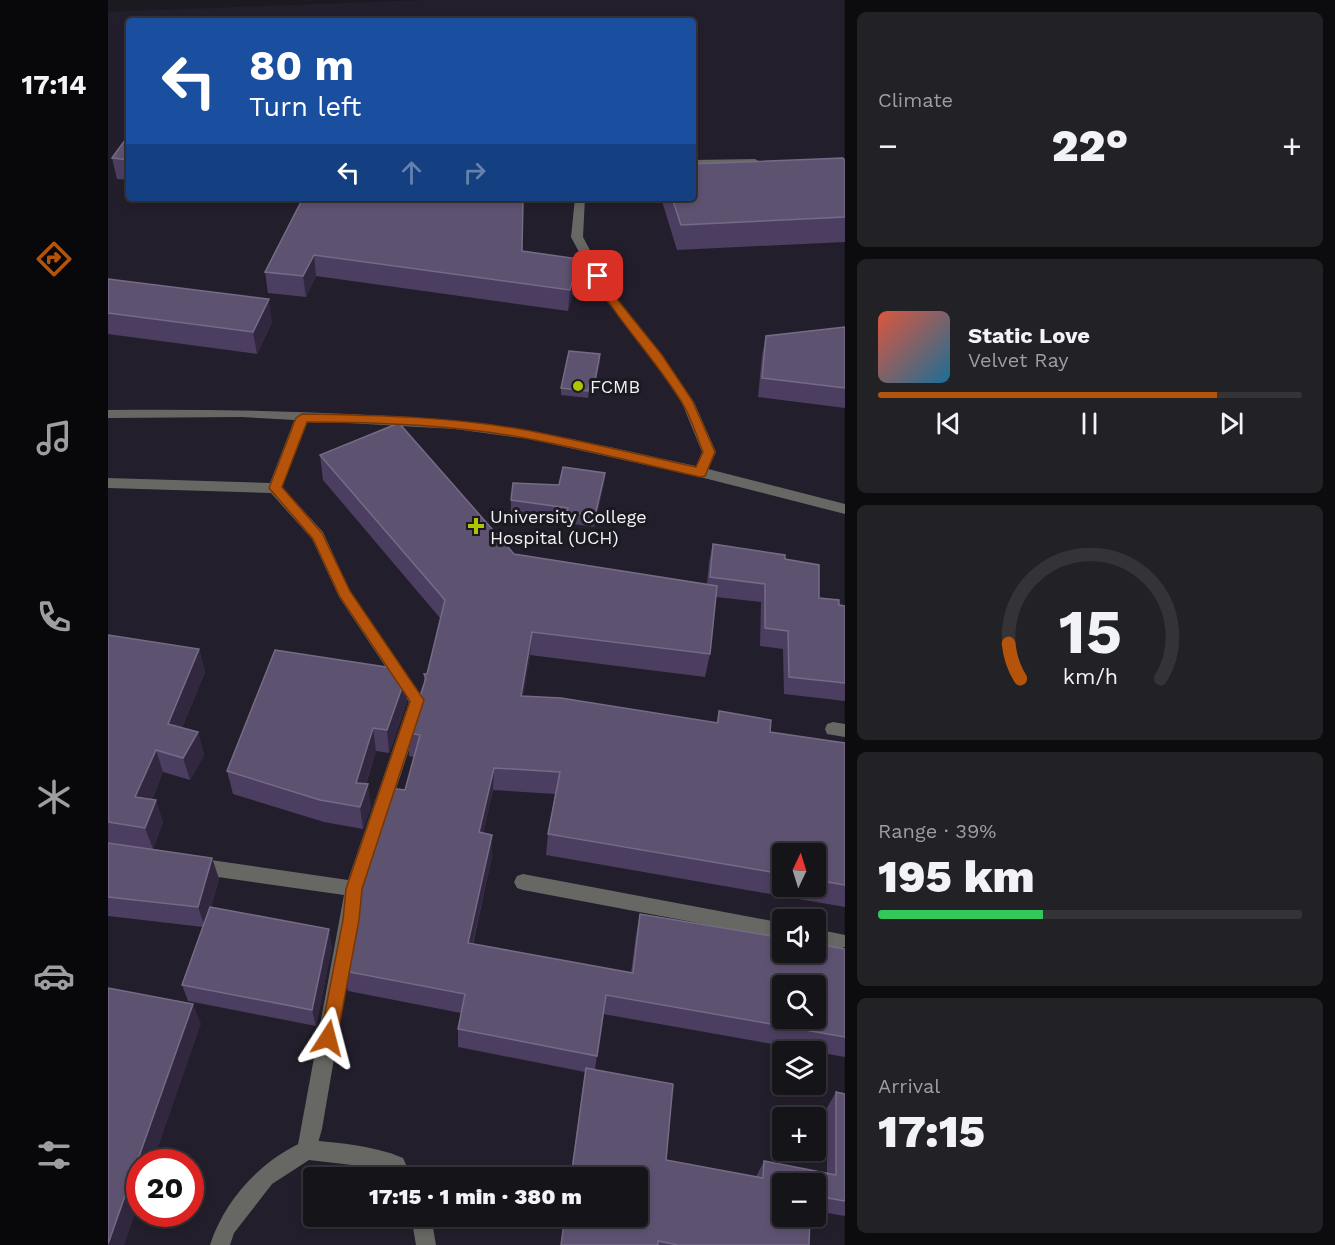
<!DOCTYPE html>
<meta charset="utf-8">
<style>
:root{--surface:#151419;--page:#222126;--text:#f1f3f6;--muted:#9d9ea2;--line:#343338;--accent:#b45309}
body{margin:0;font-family:"Work Sans",sans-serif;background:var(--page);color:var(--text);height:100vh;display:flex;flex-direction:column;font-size:22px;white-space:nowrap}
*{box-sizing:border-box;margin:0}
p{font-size:20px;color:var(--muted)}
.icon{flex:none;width:33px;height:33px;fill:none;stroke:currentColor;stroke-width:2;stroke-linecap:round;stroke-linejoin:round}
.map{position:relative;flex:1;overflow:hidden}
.sheet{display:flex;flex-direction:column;gap:12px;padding:12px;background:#0c0b0e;width:490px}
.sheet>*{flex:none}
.hud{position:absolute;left:18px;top:18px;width:570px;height:183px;border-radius:6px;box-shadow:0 3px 9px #0003,0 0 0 2px var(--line);background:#1a4fa0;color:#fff;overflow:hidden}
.needle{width:39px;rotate:4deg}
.fabs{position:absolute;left:664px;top:843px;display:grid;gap:12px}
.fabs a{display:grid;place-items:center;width:54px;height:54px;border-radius:6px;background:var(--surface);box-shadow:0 3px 9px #0003,0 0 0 2px var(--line);font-size:30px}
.speed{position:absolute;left:18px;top:1149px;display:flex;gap:12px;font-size:30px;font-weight:700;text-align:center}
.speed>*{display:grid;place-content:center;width:78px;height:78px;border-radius:50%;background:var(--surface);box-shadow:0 3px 9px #0003,0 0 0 2px var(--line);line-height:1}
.speed .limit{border:9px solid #d22;background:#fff;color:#111}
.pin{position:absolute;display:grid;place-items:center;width:51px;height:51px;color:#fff;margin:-26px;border-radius:12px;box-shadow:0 3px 9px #0006}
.me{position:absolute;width:66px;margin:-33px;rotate:9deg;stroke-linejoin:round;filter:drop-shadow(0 0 4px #0008)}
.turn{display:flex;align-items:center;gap:21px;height:126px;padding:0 24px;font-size:27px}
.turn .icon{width:78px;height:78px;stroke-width:2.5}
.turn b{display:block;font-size:42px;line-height:51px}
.lanes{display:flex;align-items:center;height:57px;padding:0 24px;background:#0003;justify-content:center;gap:30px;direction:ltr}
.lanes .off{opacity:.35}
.big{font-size:45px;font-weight:800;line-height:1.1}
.sheet .card{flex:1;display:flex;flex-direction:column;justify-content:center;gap:9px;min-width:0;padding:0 21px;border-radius:9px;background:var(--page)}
.sheet .dial{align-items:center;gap:0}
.dial svg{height:156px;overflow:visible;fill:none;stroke:var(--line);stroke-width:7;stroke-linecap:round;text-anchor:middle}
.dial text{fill:var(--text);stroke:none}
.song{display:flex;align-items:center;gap:18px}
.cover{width:72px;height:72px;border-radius:9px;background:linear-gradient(135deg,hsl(10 70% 55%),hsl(200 70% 35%))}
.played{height:6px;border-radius:3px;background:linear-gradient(90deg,var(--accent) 80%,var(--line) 80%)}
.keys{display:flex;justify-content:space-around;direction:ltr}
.heat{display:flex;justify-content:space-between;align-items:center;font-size:33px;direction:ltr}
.charge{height:9px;border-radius:4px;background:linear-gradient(90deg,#34c759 39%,var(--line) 0)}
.trip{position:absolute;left:195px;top:1167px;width:345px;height:60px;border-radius:6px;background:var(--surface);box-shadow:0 3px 9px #0003,0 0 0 2px var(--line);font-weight:800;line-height:60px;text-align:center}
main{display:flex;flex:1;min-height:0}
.tabs{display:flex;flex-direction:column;width:108px;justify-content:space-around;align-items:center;background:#08080a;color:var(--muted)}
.tabs .icon{width:42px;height:42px}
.tabs .selected{color:var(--accent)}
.tabs b{font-size:27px;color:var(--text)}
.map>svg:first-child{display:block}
.built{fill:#231e2b;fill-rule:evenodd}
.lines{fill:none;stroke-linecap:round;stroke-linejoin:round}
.service{fill:#676863;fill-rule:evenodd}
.minor{fill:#676863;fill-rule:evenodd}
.wall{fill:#4c3e60;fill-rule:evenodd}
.shaded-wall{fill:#312840}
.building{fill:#5e5271;stroke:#756b86;stroke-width:1.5;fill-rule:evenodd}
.route{fill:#b45309;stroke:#753606;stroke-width:1.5}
.poi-dot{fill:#b0c502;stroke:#1c1a21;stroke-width:2}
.labels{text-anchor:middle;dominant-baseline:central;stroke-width:6;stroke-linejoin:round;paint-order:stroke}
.poi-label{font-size:18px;fill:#f3f1f7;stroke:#1c1a21;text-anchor:start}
</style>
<main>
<nav class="tabs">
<b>17:14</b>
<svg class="icon selected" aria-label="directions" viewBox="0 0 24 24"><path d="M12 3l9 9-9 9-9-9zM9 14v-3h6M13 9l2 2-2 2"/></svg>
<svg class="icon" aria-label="music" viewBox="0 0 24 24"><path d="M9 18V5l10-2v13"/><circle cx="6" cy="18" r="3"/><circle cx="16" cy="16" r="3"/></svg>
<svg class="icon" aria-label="phone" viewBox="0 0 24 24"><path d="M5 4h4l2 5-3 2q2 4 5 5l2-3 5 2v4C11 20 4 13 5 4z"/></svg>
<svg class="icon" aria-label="climate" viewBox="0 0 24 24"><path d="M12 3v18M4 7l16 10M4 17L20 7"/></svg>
<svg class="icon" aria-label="car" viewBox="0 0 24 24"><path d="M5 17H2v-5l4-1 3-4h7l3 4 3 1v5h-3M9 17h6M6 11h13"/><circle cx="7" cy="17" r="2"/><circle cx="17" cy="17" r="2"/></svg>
<svg class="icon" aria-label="filters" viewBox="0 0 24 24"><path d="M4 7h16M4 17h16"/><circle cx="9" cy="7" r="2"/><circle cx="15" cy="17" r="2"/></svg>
</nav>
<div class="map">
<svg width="737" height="1245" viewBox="0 0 737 1245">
<rect width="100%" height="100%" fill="#1c1a21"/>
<path class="built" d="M315 0H736V1245H0V12ZM21 21H585V198H21ZM675 854H708V886H675ZM675 920H708V952H675ZM675 986H708V1018H675ZM675 1052H708V1084H675ZM675 1118H708V1150H675ZM32 1162H82V1214H32ZM206 1178H530V1216H206ZM675 1184H708V1216H675Z"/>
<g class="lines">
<path class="service" d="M194 414 201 418 174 487 215 532 242 591 317 701 255 889 214 1129 206 1157 199 1160 192 1157 189 1150 236 895 89 874 83 871 80 866 83 861 89 858 240 880 301 702 231 597 204 539 163 493 0 488V478L162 483 187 418Z
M725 722 737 724V737L719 734 717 729 719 724Z
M415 874 675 923V939L415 890 409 888 406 882 409 876Z
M708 929 737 935V947L731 949 708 945Z"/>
<path class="minor" d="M647 159 652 162 651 164 585 166V160Z
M467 198H477L475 237 505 294 554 355 586 402 608 452 600 469 737 504V514L592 477 421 439 347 429 133 417 0 418V410C115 409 231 411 346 421 428 428 508 449 588 466L594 452 574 403 546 361 494 295 463 237Z
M199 1140C231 1143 265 1145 295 1158L304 1178H283L282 1174 244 1165 201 1160 164 1184 126 1233 122 1245H102C117 1199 154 1159 199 1140Z
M303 1216H323L328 1245H308Z"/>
</g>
<path class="wall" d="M4 158 21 160V180L9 179Z
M737 161V242L569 250 553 198H585Z
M176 198H415L414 251 471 259 469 280 460 311 208 276 198 297 160 293 157 272 194 200Z
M0 279 164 322 149 354 0 334Z
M737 327V408L650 397 654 355 658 336Z
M492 362 485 393 481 392 480 398 453 395V388Z
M212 455 406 554 599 584 601 562 605 544 677 559 711 598 737 606V701L676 694 675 649 652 646 653 602 608 597 602 654 597 677 422 655 415 696 608 723 611 711 662 732 737 743V907L438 855 440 834 447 794 385 790 375 833 384 835V856L365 944 523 973 528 935 532 914 737 949V1057L495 1014 487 1069 558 1160 648 1177 656 1161 719 1173V1108L728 1092 737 1094V1216L708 1211V1184H675L701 1245H453L457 1216H530V1178H462L477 1072 350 1047V1029L353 1013 240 991 236 971 297 790 306 757 301 756 300 733 316 683V674H319L332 618 215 480ZM675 854H708V886H675Z
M497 473 496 484 486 527 458 523V519L403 511V500Z
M0 635 91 649 97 672 74 728 90 732 96 755 82 780 55 772 44 799 55 822 45 849 104 858 111 879 103 907 224 946 208 1026 80 1001 74 985 95 927 0 916Z
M297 679 299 702 281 753 268 751 258 784 263 807 255 829 216 822 125 794 119 771Z"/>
<path class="shaded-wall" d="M206 255 208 276 198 297 195 276Z
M471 259 469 280 460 311 462 290Z
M161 299 164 322 149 354 145 332Z
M492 354V362L485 393 486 386Z
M497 473 496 484 486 527 487 516Z
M424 632 422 655 412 719 413 696Z
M91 649 97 672 67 746 60 724Z
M297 679 299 702 281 753 279 730Z
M265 728 268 751 251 805 248 783Z
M90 732 96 755 82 780 75 758Z
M48 750 55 772 35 819 27 797Z
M386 768 385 790 371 854V832Z
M260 784 263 807 255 829 252 807Z
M48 800 55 822 45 849 37 828Z
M384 835V856L360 963V943Z
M104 858 111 879 97 927 90 907Z
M221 929 224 946 208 1026 204 1010Z
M85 1004 93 1024 45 1162H32V1200L16 1245H0Z"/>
<path class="building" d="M20 136H21V160L4 158Z
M735 158 737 161V217L573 225 564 198H585V164Z
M195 198H415L414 251 471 259 462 290 206 255 195 276 157 272Z
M0 279 161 299 145 332 0 313Z
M737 327V388L654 378 658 336Z
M461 351 492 354 486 386 481 385 480 391 453 388Z
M291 423 406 554 609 586 602 654 424 632 413 696 453 698 610 723 611 711 663 720 662 732 737 743V885L708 880V854H675V874L440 834 452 772 386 768 371 832 384 835 360 943 525 973 532 914 675 938V952H708V944L737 949V1037L498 995 489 1056 350 1029 357 994 236 971 249 899 274 811 281 788 297 790 312 735 300 733 318 678 316 674H319L337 600 212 455ZM675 986H708V1018H675Z
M455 467 497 473 487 516 459 512 460 508 403 500 405 483 451 485Z
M605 544 677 555V559L711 565V598L731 600V605L737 606V683L681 677 680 631 657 628V584L602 577Z
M0 635 91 649 60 724 90 732 75 758 48 750 27 797 48 800 37 828 0 822Z
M167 650 291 669 297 679 279 730 265 728 248 783 260 784 252 807 212 800 119 771Z
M0 843 104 858 90 907 0 897Z
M102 907 221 929 204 1010 74 985Z
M0 988 85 1004 0 1244Z
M478 1068 565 1084 558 1160 655 1178 656 1161 728 1175V1092L737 1094V1201L708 1196V1184H675V1216H702L701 1245H570L550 1241V1245H453L457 1216H530V1178H463Z"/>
<path class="route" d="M486 273H494L505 294 554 355 584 400 607 452 597 476 592 477C536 464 479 450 422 439 350 425 273 422 199 422L174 487 214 533 242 591 316 700 254 889 251 920 229 1038 227 1044 220 1047 214 1044 212 1038 235 920 238 889 302 701 232 597 205 539 161 488 188 418 194 414C270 415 348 417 423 431 478 442 533 455 588 467L595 452C588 435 583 416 573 401 546 357 509 321 485 276Z"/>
<g class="poi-dot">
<circle cx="470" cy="386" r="6"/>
<path d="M365 517h6v6h6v6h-6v6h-6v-6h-6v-6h6z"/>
</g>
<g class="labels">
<g class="poi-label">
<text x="482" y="386">FCMB</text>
<text x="382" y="516">University College<tspan x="382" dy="21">Hospital (UCH)</tspan></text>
</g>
</g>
</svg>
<div class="fabs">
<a><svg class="needle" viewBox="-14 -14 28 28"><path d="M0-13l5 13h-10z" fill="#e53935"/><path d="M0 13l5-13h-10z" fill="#9d9ea2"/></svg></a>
<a><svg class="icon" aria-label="sound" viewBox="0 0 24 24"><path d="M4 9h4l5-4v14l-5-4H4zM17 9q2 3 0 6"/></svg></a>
<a><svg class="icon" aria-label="search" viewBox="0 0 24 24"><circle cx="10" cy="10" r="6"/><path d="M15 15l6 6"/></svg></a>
<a><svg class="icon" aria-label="layers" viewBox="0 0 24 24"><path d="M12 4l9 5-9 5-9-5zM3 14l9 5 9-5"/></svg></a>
<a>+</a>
<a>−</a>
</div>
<div class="speed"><div class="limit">20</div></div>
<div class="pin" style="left:490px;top:276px;background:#d93025"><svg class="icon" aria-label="arrive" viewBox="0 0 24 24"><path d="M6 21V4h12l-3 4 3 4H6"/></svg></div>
<svg class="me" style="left:220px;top:1038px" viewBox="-20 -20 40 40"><path d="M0-17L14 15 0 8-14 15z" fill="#b45309" stroke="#fff" stroke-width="4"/></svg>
<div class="trip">17:15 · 1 min · 380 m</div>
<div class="hud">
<div class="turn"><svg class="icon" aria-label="left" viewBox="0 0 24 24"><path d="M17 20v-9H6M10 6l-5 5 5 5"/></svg><div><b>80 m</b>Turn left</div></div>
<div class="lanes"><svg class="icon" aria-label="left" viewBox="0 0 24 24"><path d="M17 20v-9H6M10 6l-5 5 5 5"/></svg><svg class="icon off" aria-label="ahead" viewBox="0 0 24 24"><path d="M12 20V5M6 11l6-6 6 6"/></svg><svg class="icon off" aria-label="right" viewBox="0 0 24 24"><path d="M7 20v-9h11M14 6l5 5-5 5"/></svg></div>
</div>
</div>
<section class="sheet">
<div class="card"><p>Climate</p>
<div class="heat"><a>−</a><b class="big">22°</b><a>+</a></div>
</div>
<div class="card">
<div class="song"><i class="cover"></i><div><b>Static Love</b><p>Velvet Ray</p></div></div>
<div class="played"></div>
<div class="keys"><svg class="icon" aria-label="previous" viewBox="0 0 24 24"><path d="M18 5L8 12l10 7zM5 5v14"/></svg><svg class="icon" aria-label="pause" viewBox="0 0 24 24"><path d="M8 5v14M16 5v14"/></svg><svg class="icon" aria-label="next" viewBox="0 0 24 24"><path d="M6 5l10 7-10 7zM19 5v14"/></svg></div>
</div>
<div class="card dial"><svg viewBox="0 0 100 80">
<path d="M14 69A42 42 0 1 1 86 69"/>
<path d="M14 69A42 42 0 0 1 8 51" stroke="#b45309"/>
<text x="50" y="56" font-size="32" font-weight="700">15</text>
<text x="50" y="72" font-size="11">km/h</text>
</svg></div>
<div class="card"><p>Range · 39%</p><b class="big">195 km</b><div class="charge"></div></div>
<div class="card"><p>Arrival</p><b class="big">17:15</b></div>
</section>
</main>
